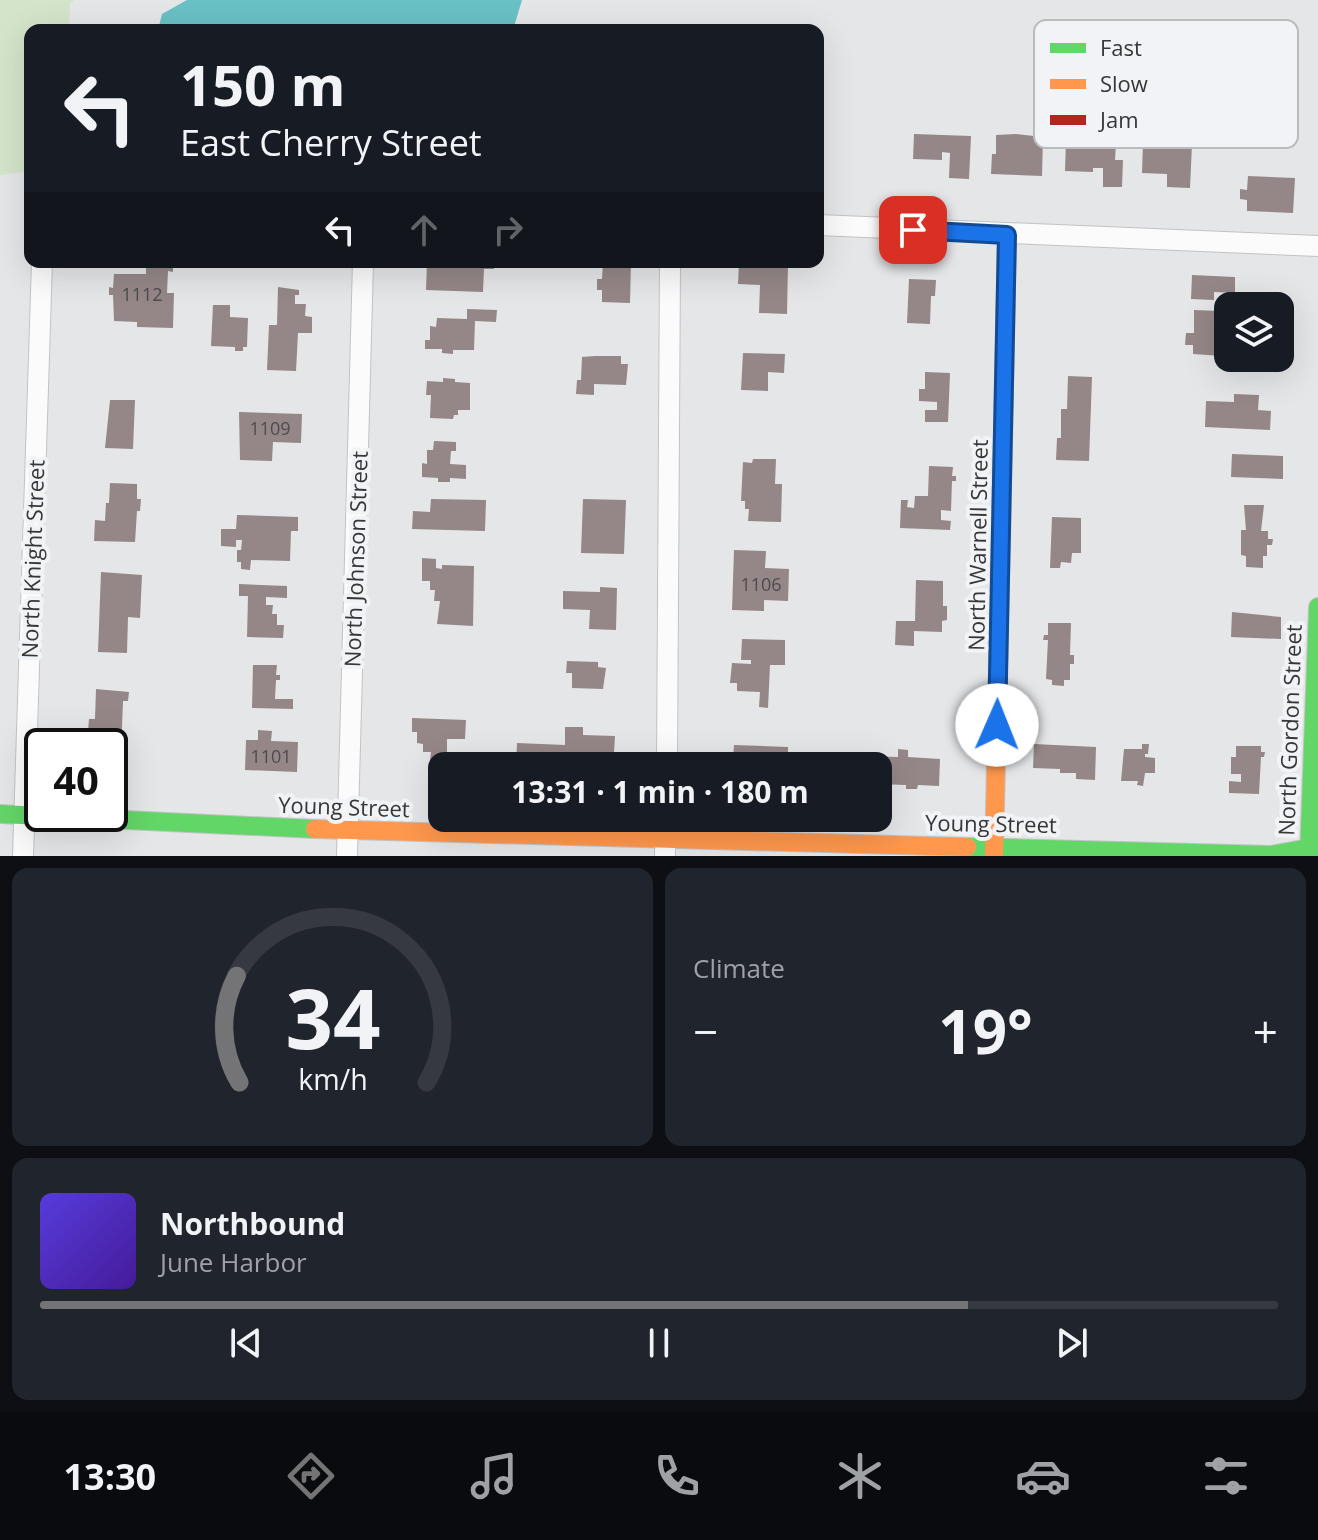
<!DOCTYPE html>
<meta charset="utf-8">
<style>
:root{--surface:#171b24;--page:#20242c;--text:#f1f3f6;--muted:#9ea1a6;--line:#363941;--accent:#747476}
body{margin:0;font-family:"Open Sans",sans-serif;background:var(--page);color:var(--text);height:100vh;display:flex;flex-direction:column;font-size:30px;white-space:nowrap}
*{box-sizing:border-box;margin:0}
p{font-size:26px;color:var(--muted)}
.icon{flex:none;width:44px;height:44px;fill:none;stroke:currentColor;stroke-width:2;stroke-linecap:round;stroke-linejoin:round}
.map{position:relative;height:856px;overflow:hidden}
.drawer{display:flex;flex-direction:column;gap:12px;padding:12px;background:#0d0f14;flex:1}
.drawer>*{flex:none}
.top-card{position:absolute;left:24px;top:24px;width:800px;height:244px;border-radius:16px;box-shadow:0 8px 32px #0002;background:#171b24;color:var(--text);overflow:hidden}
.controls{position:absolute;left:1214px;top:292px;display:grid;gap:16px}
.controls a{display:grid;place-items:center;width:80px;height:80px;border-radius:16px;background:var(--surface);box-shadow:0 8px 32px #0002;font-size:40px}
.speed{position:absolute;left:24px;top:728px;display:flex;gap:16px;font-size:40px;font-weight:700;text-align:center}
.speed>*{display:grid;place-content:center;width:104px;height:104px;border-radius:50%;background:var(--surface);box-shadow:0 8px 32px #0002;line-height:1}
.speed .limit{border:4px solid #111;border-radius:12px;background:#fff;color:#111}
.pin{position:absolute;display:grid;place-items:center;width:68px;height:68px;color:#fff;margin:-34px;border-radius:16px;box-shadow:0 4px 12px #0006}
.me{position:absolute;width:88px;margin:-44px;rotate:1deg;stroke-linejoin:round;filter:drop-shadow(0 0 6px #0008)}
.turn{display:flex;align-items:center;gap:28px;height:168px;padding:0 24px;font-size:36px}
.turn .icon{width:104px;height:104px;stroke-width:2.5}
.turn b{display:block;font-size:56px;line-height:68px}
.lanes{display:flex;align-items:center;height:76px;padding:0 24px;background:#0003;justify-content:center;gap:40px;direction:ltr}
.lanes .off{opacity:.35}
.big{font-size:60px;font-weight:700;line-height:1.1}
.drawer .widget{flex:1;display:flex;flex-direction:column;justify-content:center;gap:12px;min-width:0;padding:0 28px;border-radius:16px;background:var(--page)}
.drawer .dial{align-items:center;gap:0}
.dial svg{height:208px;overflow:visible;fill:none;stroke:var(--line);stroke-width:7;stroke-linecap:round;text-anchor:middle}
.dial text{fill:var(--text);stroke:none}
.song{display:flex;align-items:center;gap:24px}
.cover{width:96px;height:96px;border-radius:12px;background:linear-gradient(135deg,hsl(250 70% 55%),hsl(260 70% 35%))}
.played{height:8px;border-radius:4px;background:linear-gradient(90deg,var(--accent) 75%,var(--line) 75%)}
.keys{display:flex;justify-content:space-around;direction:ltr}
.heat{display:flex;justify-content:space-between;align-items:center;font-size:44px;direction:ltr}
.drawer .tiles{flex:1;display:grid;gap:12px;grid-template-columns:1fr 1fr}
.widget:last-child{grid-column:span 2}
.trip{position:absolute;left:428px;top:752px;width:464px;height:80px;border-radius:16px;background:var(--surface);box-shadow:0 8px 32px #0002;font-weight:700;line-height:80px;text-align:center}
.menu{display:flex;height:128px;justify-content:space-around;align-items:center;background:#090b0e;color:var(--muted)}
.menu .icon{width:56px;height:56px}
.menu .current{color:var(--accent)}
.menu b{font-size:36px;color:var(--text)}
.map>svg:first-child{display:block}
.green{fill:#d4e4ca}
.water{fill:#69c0c5}
.building{fill:#958787}
.lines{fill:none;stroke-linecap:round;stroke-linejoin:round}
.street-casing{stroke:#c2c3c5;stroke-width:22}
.fast-casing{stroke:#c2c3c5;stroke-width:20}
.slow-casing{stroke:#c2c3c5;stroke-width:20}
.jam-casing{stroke:#c2c3c5;stroke-width:20}
.street{stroke:#fbfbfc;stroke-width:20}
.fast{stroke:#63d668;stroke-width:18}
.slow{stroke:#ff974d;stroke-width:18}
.jam{stroke:#b3261e;stroke-width:18}
.route-casing{stroke:#114b97;stroke-width:20}
.route{stroke:#1a73e8;stroke-width:14}
.labels{text-anchor:middle;dominant-baseline:central;stroke-width:8;stroke-linejoin:round;paint-order:stroke}
.number-label{font-size:18px;fill:#4e4b4c}
.street-label{font-size:22px;fill:#373739;stroke:#f1f3f6}
.key{fill:#f1f3f6;stroke:#b9bbbd;stroke-width:2}
.key-label{font-size:22px;fill:#373739}
</style>
<div class="map">
<svg width="1318" height="856" viewBox="0 0 1318 856">
<rect width="100%" height="100%" fill="#e5e6e8"/>
<path class="green" d="M0 0H75L70 3 69 30H30V171L0 175Z"/>
<path class="water" d="M187 0H522L513 30H158L162 14Z"/>
<path class="building" d="M1090 126 1110 127V142H1116L1115 160H1123L1122 187H1103V168H1093V172L1065 171 1066 140 1089 141Z
M914 134 971 136 969 179 949 178 950 153 942 152V160L913 159Z
M1016 134 1043 137 1042 176 991 174 992 154H996V135Z
M1143 143 1192 144 1190 188 1167 187V174L1142 173Z
M1248 176 1295 178 1293 213 1247 211V200L1240 199V189L1247 190Z
M146 262H173V272L168 271 167 293H174L173 328 137 327V322L114 321 113 295H109V287L113 288 114 274H146Z
M427 262H494V269H484L483 292 426 290Z
M603 262H631L630 303 602 302V290H597V279H602Z
M739 262 788 264 787 314 759 313 760 285 738 284Z
M1192 275 1235 277V293L1214 292V300L1191 299Z
M909 279 936 280 935 296H931L930 324 907 323Z
M278 287 299 290V295H295V304H306L305 316 312 317V333H298L296 371 267 370 269 325H277Z
M213 305H230V317L248 318 247 347H243V351H235V347L211 346Z
M467 309 497 310 496 322 475 321 474 350H453V354L442 353V349H425V340H430V326L436 327 437 318 467 319Z
M1194 310 1220 311 1219 337H1223L1222 356 1193 354V345H1185L1186 333H1194Z
M743 353 785 354 784 373 768 372V391L741 390Z
M595 356H621V364H628L626 385 594 384V395L576 394 577 380H581L582 357Z
M925 372 950 373 948 422H925V410H937V402L919 401V389H925Z
M1068 376 1092 377 1089 461 1056 460 1057 438H1061V409H1067Z
M443 378 455 379V382L470 383V410H458V415H454L453 419 430 418 431 395H426L427 381 443 382Z
M1234 394 1259 395 1258 410 1271 411 1270 430 1205 427 1206 401 1234 402Z
M110 400H135L133 449 105 448Z
M239 412 302 414 301 443 273 442 272 461 240 460Z
M434 441 456 442V451H451L450 464 466 465V479L450 478V482H438V478L422 477V463L427 464V450H433Z
M1232 454 1283 456V479L1231 477Z
M753 459H776L775 484H782L781 522 748 521 749 509H745V501H741L743 462 752 463Z
M929 466 953 467 952 476H956V481H952L951 511 941 510V520L951 521 950 530 900 528 901 500H908L907 507 914 508 915 496H928Z
M110 483 137 484V499H141L140 511H137L135 542 94 541 95 520 105 521 106 503H109Z
M431 499 486 500 485 531 412 529 413 511 430 512Z
M583 499 626 500 624 554 581 553Z
M1244 505H1264L1261 531H1268V539H1273L1272 545H1267V556H1263V568L1246 567V556L1241 555V530H1246Z
M237 515 298 517V531H291L290 561 251 560 250 570 241 569V562H237V550H241L242 540H236V547L221 546V529H236Z
M1052 517 1081 518V553H1072L1071 563 1061 562 1060 568H1050Z
M734 550 766 551 765 568 789 569 788 601 764 600V611L732 610Z
M422 558 436 559V568L442 569V565L474 566 473 626 437 624 440 601H434L435 590H430V581H422Z
M101 572 142 575 140 618 128 617 127 653 98 652Z
M916 580 943 581V606H947V620L942 621V632L914 631V646L895 645 896 621H915Z
M239 584 287 586V598L266 597V605H273L272 614H277V625H284L283 638 247 637 248 596H239Z
M600 587 617 588 616 630 589 629 590 610 563 609V591L600 592Z
M1232 612 1281 617V639L1231 637Z
M1048 623H1071L1070 655H1074V664H1070V680H1064V686L1052 685V680L1046 679 1048 640H1043L1044 635H1048Z
M742 639 785 640V665H770L768 708 759 707 760 692 737 691V683H730L732 663 751 664V660H741Z
M567 661 598 662V667L606 668 603 689 572 688V673H566Z
M253 665H277L276 675H280V680H276L275 699H293V709L252 708Z
M96 689 129 692 128 701H123L121 753H110V746H94V730L88 731 89 719H95Z
M412 718 466 720 465 739H447V752H442V776L428 775 431 752H423V744L417 743V732H412Z
M565 727H583V735L615 736 614 752H608V766H574V761H563L558 766H516L517 743 565 745Z
M258 730 272 731 271 741 298 742 297 772 245 770 246 740H258Z
M1034 744 1096 747 1095 780 1076 779V773H1060V769L1033 768Z
M1142 744H1149L1148 754H1145V757L1155 758V773H1145L1143 786 1137 785 1138 781H1121L1124 749H1142Z
M734 745 788 747V766H729V759H733Z
M1236 746H1261V752H1265L1264 757H1261L1259 794 1229 793V781L1241 782V774H1231V757H1236Z
M898 749 908 750V757L940 759 939 786 918 785 917 789H906V785L878 784V766H861L862 756 898 757Z"/>
<g class="lines">
<defs>
<path id="street" d="M818 225 1318 246
M667 766 670 262
M23 856 42 262
M347 856 363 262
M665 856 666 818"/>
<path id="fast" d="M0 814 315 829
M967 847 1271 855 1309 848
M1309 856 1318 607"/>
<path id="slow" d="M315 829 967 847
M994 856 1003 440"/>
<path id="jam" d="M1003 440 1007 235"/>
</defs>
<use href="#street" class="street-casing"/>
<use href="#fast" class="fast-casing"/>
<use href="#slow" class="slow-casing"/>
<use href="#jam" class="jam-casing"/>
<use href="#street" class="street"/>
<use href="#fast" class="fast"/>
<use href="#slow" class="slow"/>
<use href="#jam" class="jam"/>
</g>
<g class="lines">
<defs>
<path id="route" d="M913 230 1007 235 997 725"/>
</defs>
<use href="#route" class="route-casing"/>
<use href="#route" class="route"/>
</g>
<g class="labels">
<g class="number-label">
<text x="142" y="294">1112</text>
<text x="270" y="428">1109</text>
<text x="761" y="584">1106</text>
<text x="271" y="756">1101</text>
</g>
<g class="street-label">
<text transform="translate(977 545) rotate(-89)">North Warnell Street</text>
<text transform="translate(32 559) rotate(-88)">North Knight Street</text>
<text transform="translate(355 559) rotate(-88)">North Johnson Street</text>
<text transform="translate(1289 730) rotate(-88)">North Gordon Street</text>
<text transform="translate(344 806) rotate(2)">Young Street</text>
<text transform="translate(991 823) rotate(1)">Young Street</text>
</g>
</g>
<rect x="1034" y="20" width="264" height="128" rx="12" class="key"/>
<rect x="1050" y="43" width="36" height="10" fill="#63d668"/>
<rect x="1050" y="79" width="36" height="10" fill="#ff974d"/>
<rect x="1050" y="115" width="36" height="10" fill="#b3261e"/>
<g class="key-label">
<text x="1100" y="56">Fast</text>
<text x="1100" y="92">Slow</text>
<text x="1100" y="128">Jam</text>
</g>
</svg>
<div class="controls">
<a><svg class="icon" aria-label="layers" viewBox="0 0 24 24"><path d="M12 4l9 5-9 5-9-5zM3 14l9 5 9-5"/></svg></a>
</div>
<div class="speed"><div class="limit">40</div></div>
<div class="pin" style="left:913px;top:230px;background:#d93025"><svg class="icon" aria-label="arrive" viewBox="0 0 24 24"><path d="M6 21V4h12l-3 4 3 4H6"/></svg></div>
<svg class="me" style="left:997px;top:725px" viewBox="-20 -20 40 40"><circle r="19" fill="#fff"/><path d="M0-13L10 11 0 6-10 11z" fill="#1a73e8"/></svg>
<div class="trip">13:31 · 1 min · 180 m</div>
<div class="top-card">
<div class="turn"><svg class="icon" aria-label="left" viewBox="0 0 24 24"><path d="M17 20v-9H6M10 6l-5 5 5 5"/></svg><div><b>150 m</b>East Cherry Street</div></div>
<div class="lanes"><svg class="icon" aria-label="left" viewBox="0 0 24 24"><path d="M17 20v-9H6M10 6l-5 5 5 5"/></svg><svg class="icon off" aria-label="ahead" viewBox="0 0 24 24"><path d="M12 20V5M6 11l6-6 6 6"/></svg><svg class="icon off" aria-label="right" viewBox="0 0 24 24"><path d="M7 20v-9h11M14 6l5 5-5 5"/></svg></div>
</div>
</div>
<section class="drawer">
<div class="tiles">
<div class="widget dial"><svg viewBox="0 0 100 80">
<path d="M14 69A42 42 0 1 1 86 69"/>
<path d="M14 69A42 42 0 0 1 13 28" stroke="#747476"/>
<text x="50" y="56" font-size="32" font-weight="700">34</text>
<text x="50" y="72" font-size="11">km/h</text>
</svg></div>
<div class="widget"><p>Climate</p>
<div class="heat"><a>−</a><b class="big">19°</b><a>+</a></div>
</div>
<div class="widget">
<div class="song"><i class="cover"></i><div><b>Northbound</b><p>June Harbor</p></div></div>
<div class="played"></div>
<div class="keys"><svg class="icon" aria-label="previous" viewBox="0 0 24 24"><path d="M18 5L8 12l10 7zM5 5v14"/></svg><svg class="icon" aria-label="pause" viewBox="0 0 24 24"><path d="M8 5v14M16 5v14"/></svg><svg class="icon" aria-label="next" viewBox="0 0 24 24"><path d="M6 5l10 7-10 7zM19 5v14"/></svg></div>
</div>
</div>
</section>
<nav class="menu">
<b>13:30</b>
<svg class="icon current" aria-label="directions" viewBox="0 0 24 24"><path d="M12 3l9 9-9 9-9-9zM9 14v-3h6M13 9l2 2-2 2"/></svg>
<svg class="icon" aria-label="music" viewBox="0 0 24 24"><path d="M9 18V5l10-2v13"/><circle cx="6" cy="18" r="3"/><circle cx="16" cy="16" r="3"/></svg>
<svg class="icon" aria-label="phone" viewBox="0 0 24 24"><path d="M5 4h4l2 5-3 2q2 4 5 5l2-3 5 2v4C11 20 4 13 5 4z"/></svg>
<svg class="icon" aria-label="climate" viewBox="0 0 24 24"><path d="M12 3v18M4 7l16 10M4 17L20 7"/></svg>
<svg class="icon" aria-label="car" viewBox="0 0 24 24"><path d="M5 17H2v-5l4-1 3-4h7l3 4 3 1v5h-3M9 17h6M6 11h13"/><circle cx="7" cy="17" r="2"/><circle cx="17" cy="17" r="2"/></svg>
<svg class="icon" aria-label="filters" viewBox="0 0 24 24"><path d="M4 7h16M4 17h16"/><circle cx="9" cy="7" r="2"/><circle cx="15" cy="17" r="2"/></svg>
</nav>
